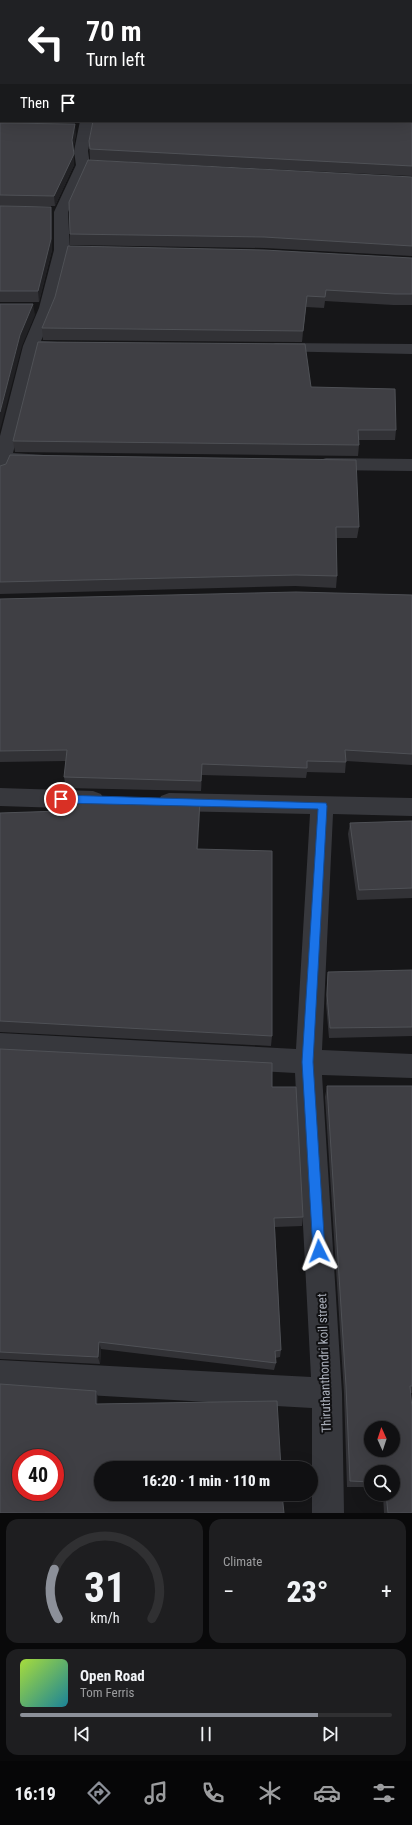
<!DOCTYPE html>
<meta charset="utf-8">
<style>
:root{--surface:#101012;--page:#1e1e20;--text:#f1f3f6;--muted:#9c9d9f;--line:#303032;--accent:#8c9099}
body{margin:0;font-family:"Roboto Condensed",sans-serif;background:var(--page);color:var(--text);height:100vh;display:flex;flex-direction:column;font-size:15px;white-space:nowrap}
*{box-sizing:border-box;margin:0}
p{font-size:13px;color:var(--muted)}
.icon{flex:none;width:22px;height:22px;fill:none;stroke:currentColor;stroke-width:2;stroke-linecap:round;stroke-linejoin:round}
.map{position:relative;height:1513px;overflow:hidden}
.drawer{display:flex;flex-direction:column;gap:6px;padding:6px;background:#09090a;flex:1}
.drawer>*{flex:none}
.hud{position:absolute;left:0px;top:0px;width:412px;height:122px;box-shadow:0 4px 16px #0002,0 0 0 1px var(--line);background:#202124;color:#fff;overflow:hidden}
.needle{width:26px;rotate:357deg}
.buttons{position:absolute;left:364px;top:1421px;display:grid;gap:8px}
.buttons a{display:grid;place-items:center;width:36px;height:36px;border-radius:50%;background:var(--surface);box-shadow:0 4px 16px #0002,0 0 0 1px var(--line);font-size:20px}
.speed{position:absolute;left:12px;top:1449px;display:flex;gap:8px;font-size:20px;font-weight:700;text-align:center}
.speed>*{display:grid;place-content:center;width:52px;height:52px;border-radius:50%;background:var(--surface);box-shadow:0 4px 16px #0002,0 0 0 1px var(--line);line-height:1}
.speed .limit{border:6px solid #d22;background:#fff;color:#111}
.pin{position:absolute;display:grid;place-items:center;width:34px;height:34px;color:#fff;margin:-17px;border:2px solid #fff;border-radius:50%;box-shadow:0 1px 4px #0007}
.me{position:absolute;width:44px;margin:-22px;rotate:357deg;stroke-linejoin:round;filter:drop-shadow(0 0 3px #0008)}
.turn{display:flex;align-items:center;gap:14px;height:84px;padding:0 20px;font-size:18px}
.turn .icon{width:52px;height:52px;stroke-width:2.5}
.turn b{display:block;font-size:28px;line-height:34px}
.then{display:flex;align-items:center;height:38px;padding:0 20px;background:#0003;gap:8px;font-size:15px}
.big{font-size:30px;font-weight:800;line-height:1.1}
.drawer .card{flex:1;display:flex;flex-direction:column;justify-content:center;gap:6px;min-width:0;padding:0 14px;border-radius:12px;background:var(--page)}
.drawer .dial{align-items:center;gap:0}
.dial svg{height:104px;overflow:visible;fill:none;stroke:var(--line);stroke-width:7;stroke-linecap:round;text-anchor:middle}
.dial text{fill:var(--text);stroke:none}
.song{display:flex;align-items:center;gap:12px}
.cover{width:48px;height:48px;border-radius:6px;background:linear-gradient(135deg,hsl(80 70% 55%),hsl(190 70% 35%))}
.played{height:4px;border-radius:2px;background:linear-gradient(90deg,var(--accent) 80%,var(--line) 80%)}
.keys{display:flex;justify-content:space-around;direction:ltr}
.heat{display:flex;justify-content:space-between;align-items:center;font-size:22px;direction:ltr}
.drawer .tiles{flex:1;display:grid;gap:6px;grid-template-columns:1fr 1fr}
.card:last-child{grid-column:span 2}
.trip{position:absolute;left:94px;top:1461px;width:224px;height:40px;border-radius:20px;background:var(--surface);box-shadow:0 4px 16px #0002,0 0 0 1px var(--line);font-weight:800;line-height:40px;text-align:center}
.menu{display:flex;height:64px;justify-content:space-around;align-items:center;background:#060607;color:var(--muted)}
.menu .icon{width:28px;height:28px}
.menu .current{color:var(--accent)}
.menu b{font-size:18px;color:var(--text)}
.map>svg:first-child{display:block}
.lines{fill:none;stroke-linecap:round;stroke-linejoin:round}
.minor{fill:#37383d;fill-rule:evenodd}
.wall{fill:#323236}
.shaded-wall{fill:#212124}
.building{fill:#3f3f44;stroke:#4f5156;fill-rule:evenodd}
.route{fill:#1a73e8;stroke:#114b97}
.labels{text-anchor:middle;dominant-baseline:central;stroke-width:4;stroke-linejoin:round;paint-order:stroke}
.near-street-label{font-size:13px;fill:#a8adb8;stroke:#111113}
</style>
<div class="map">
<svg width="412" height="1513" viewBox="0 0 412 1513">
<rect width="100%" height="100%" fill="#161618"/>
<g class="lines">
<path class="minor" d="M274 0H286V1H274Z
M411 28H412V36H411Z
M80 121H94L88 151 90 165 68 212 70 250 55 308 41 341 74 343 76 346 74 349 38 351 13 453 44 455 47 459 44 463 11 465 6 475 0 477V436L23 346 39 308 54 250V212L76 165 74 151Z
M276 343 412 344V354L270 351 268 348 270 345Z
M326 458 412 459V471L326 470 320 468 317 464 320 460Z
M0 788 93 791 101 794 104 800 101 806 93 809 0 806Z
M169 793 412 798V816L333 814 322 1050 412 1054V1078L322 1075 342 1393 344 1513H312V1408L0 1390V1360L311 1377 295 1073 0 1057V1033L296 1049 310 814 169 811 161 808 158 802 161 796Z"/>
</g>
<path class="wall" d="M0 3H1V121H79L78 123H0Z
M411 90H412V122L398 121 412 122V176L90 160 89 141 93 121H411Z
M0 123 76 134 73 149 74 165 55 206H0Z
M412 177V256L264 248 70 245V234Z
M0 206 52 217V250L39 302H0Z
M412 258V305H393L325 301 324 308 306 307 302 342 43 340 42 328Z
M311 387 396 430 395 440H359V445L358 456 15 452 13 441Z
M0 466 359 527 357 538H336L337 576 336 588 295 586 0 594Z
M412 595V765L346 761 345 773 307 772 306 778 202 775 201 791 66 788 64 777 66 761 0 762V599Z
M200 801V813L198 849 272 1036 271 1046 0 1032V813L61 811Z
M412 821V898L357 900 348 834 350 823Z
M412 970V1036L329 1038 326 1004 327 982 328 972Z
M0 1049 272 1087 303 1217 302 1226 275 1227 281 1350 280 1357 275 1358 276 1363 274 1370 101 1349 100 1364 0 1359Z
M327 1086H412V1393H411L412 1513H384L383 1494H393V1472H371V1487H347L344 1393 325 1097Z"/>
<path class="shaded-wall" d="M75 124 76 134 73 151 72 140Z
M74 154V165L55 206 54 196Z
M51 207 52 217V250L39 302 38 291Z
M307 296 306 307 302 342 303 331Z
M33 304 35 315 22 346 0 430V412L20 335Z
M202 764V775L201 791V781Z
M200 801V813L197 860V849Z
M99 1342 101 1349 100 1364 98 1357Z
M96 1391 98 1397 97 1411 96 1404Z"/>
<path class="building" d="M89 0H278V1H88Z
M353 0H407V1H353Z
M0 3H1V54L0 48Z
M0 56H1V113H0Z
M411 90H412V111H411Z
M93 121H388L412 122V166L90 149 89 141Z
M0 123 75 124 72 140 74 154 54 196 0 195Z
M88 160 412 177V246L264 237 70 234 69 202Z
M0 206 51 207V239L38 291H0Z
M68 246 264 250 412 258V294H395L326 290 325 297 307 296 303 331 42 328 55 297Z
M0 304H33L20 335 0 412Z
M38 342 305 344 311 387 395 389 396 430H358L359 445 13 441Z
M10 455 356 460 359 527H336L337 576 296 575 0 582V466L6 464Z
M296 592 412 595V754L345 750 346 762 307 761V768L202 764 201 781 64 777 67 750 0 751V599Z
M63 798 200 801 197 849 272 851V1036L0 1021V813L61 811Z
M412 821V888L359 890 350 823Z
M412 970V1027L330 1028 327 995 328 972Z
M0 1049 272 1063V1087H296L303 1217 274 1218 281 1350 275 1351 276 1363 99 1342 98 1357 0 1352Z
M327 1086H412V1386H410L412 1408V1513H388L386 1494H393V1472H371V1482L350 1481 346 1386ZM371 1428H393V1450H371Z
M0 1384 96 1391V1404L277 1401 281 1468H101V1494H282L284 1513H0ZM21 1458H55V1492H21Z"/>
<path class="route" d="M61 795 326 803 327 806 313 1062 325 1251 323 1255 319 1257 314 1255 313 1251 302 1062 318 809 61 803 57 799Z"/>
<g class="labels">
<g class="near-street-label">
<text transform="translate(324 1363) rotate(-92)">Thiruthanthondri koil street</text>
</g>
</g>
</svg>
<div class="buttons">
<a><svg class="needle" viewBox="-14 -14 28 28"><path d="M0-13l5 13h-10z" fill="#e53935"/><path d="M0 13l5-13h-10z" fill="#9c9d9f"/></svg></a>
<a><svg class="icon" aria-label="search" viewBox="0 0 24 24"><circle cx="10" cy="10" r="6"/><path d="M15 15l6 6"/></svg></a>
</div>
<div class="speed"><div class="limit">40</div></div>
<div class="pin" style="left:61px;top:799px;background:#d93025"><svg class="icon" aria-label="arrive" viewBox="0 0 24 24"><path d="M6 21V4h12l-3 4 3 4H6"/></svg></div>
<svg class="me" style="left:319px;top:1251px" viewBox="-20 -20 40 40"><path d="M0-17L14 15 0 8-14 15z" fill="#1a73e8" stroke="#fff" stroke-width="4"/></svg>
<div class="trip">16:20 · 1 min · 110 m</div>
<div class="hud">
<div class="turn"><svg class="icon" aria-label="left" viewBox="0 0 24 24"><path d="M17 20v-9H6M10 6l-5 5 5 5"/></svg><div><b>70 m</b>Turn left</div></div>
<div class="then">Then<svg class="icon" aria-label="arrive" viewBox="0 0 24 24"><path d="M6 21V4h12l-3 4 3 4H6"/></svg></div>
</div>
</div>
<section class="drawer">
<div class="tiles">
<div class="card dial"><svg viewBox="0 0 100 80">
<path d="M14 69A42 42 0 1 1 86 69"/>
<path d="M14 69A42 42 0 0 1 11 31" stroke="#8c9099"/>
<text x="50" y="56" font-size="32" font-weight="700">31</text>
<text x="50" y="72" font-size="11">km/h</text>
</svg></div>
<div class="card"><p>Climate</p>
<div class="heat"><a>−</a><b class="big">23°</b><a>+</a></div>
</div>
<div class="card">
<div class="song"><i class="cover"></i><div><b>Open Road</b><p>Tom Ferris</p></div></div>
<div class="played"></div>
<div class="keys"><svg class="icon" aria-label="previous" viewBox="0 0 24 24"><path d="M18 5L8 12l10 7zM5 5v14"/></svg><svg class="icon" aria-label="pause" viewBox="0 0 24 24"><path d="M8 5v14M16 5v14"/></svg><svg class="icon" aria-label="next" viewBox="0 0 24 24"><path d="M6 5l10 7-10 7zM19 5v14"/></svg></div>
</div>
</div>
</section>
<nav class="menu">
<b>16:19</b>
<svg class="icon current" aria-label="directions" viewBox="0 0 24 24"><path d="M12 3l9 9-9 9-9-9zM9 14v-3h6M13 9l2 2-2 2"/></svg>
<svg class="icon" aria-label="music" viewBox="0 0 24 24"><path d="M9 18V5l10-2v13"/><circle cx="6" cy="18" r="3"/><circle cx="16" cy="16" r="3"/></svg>
<svg class="icon" aria-label="phone" viewBox="0 0 24 24"><path d="M5 4h4l2 5-3 2q2 4 5 5l2-3 5 2v4C11 20 4 13 5 4z"/></svg>
<svg class="icon" aria-label="climate" viewBox="0 0 24 24"><path d="M12 3v18M4 7l16 10M4 17L20 7"/></svg>
<svg class="icon" aria-label="car" viewBox="0 0 24 24"><path d="M5 17H2v-5l4-1 3-4h7l3 4 3 1v5h-3M9 17h6M6 11h13"/><circle cx="7" cy="17" r="2"/><circle cx="17" cy="17" r="2"/></svg>
<svg class="icon" aria-label="filters" viewBox="0 0 24 24"><path d="M4 7h16M4 17h16"/><circle cx="9" cy="7" r="2"/><circle cx="15" cy="17" r="2"/></svg>
</nav>
